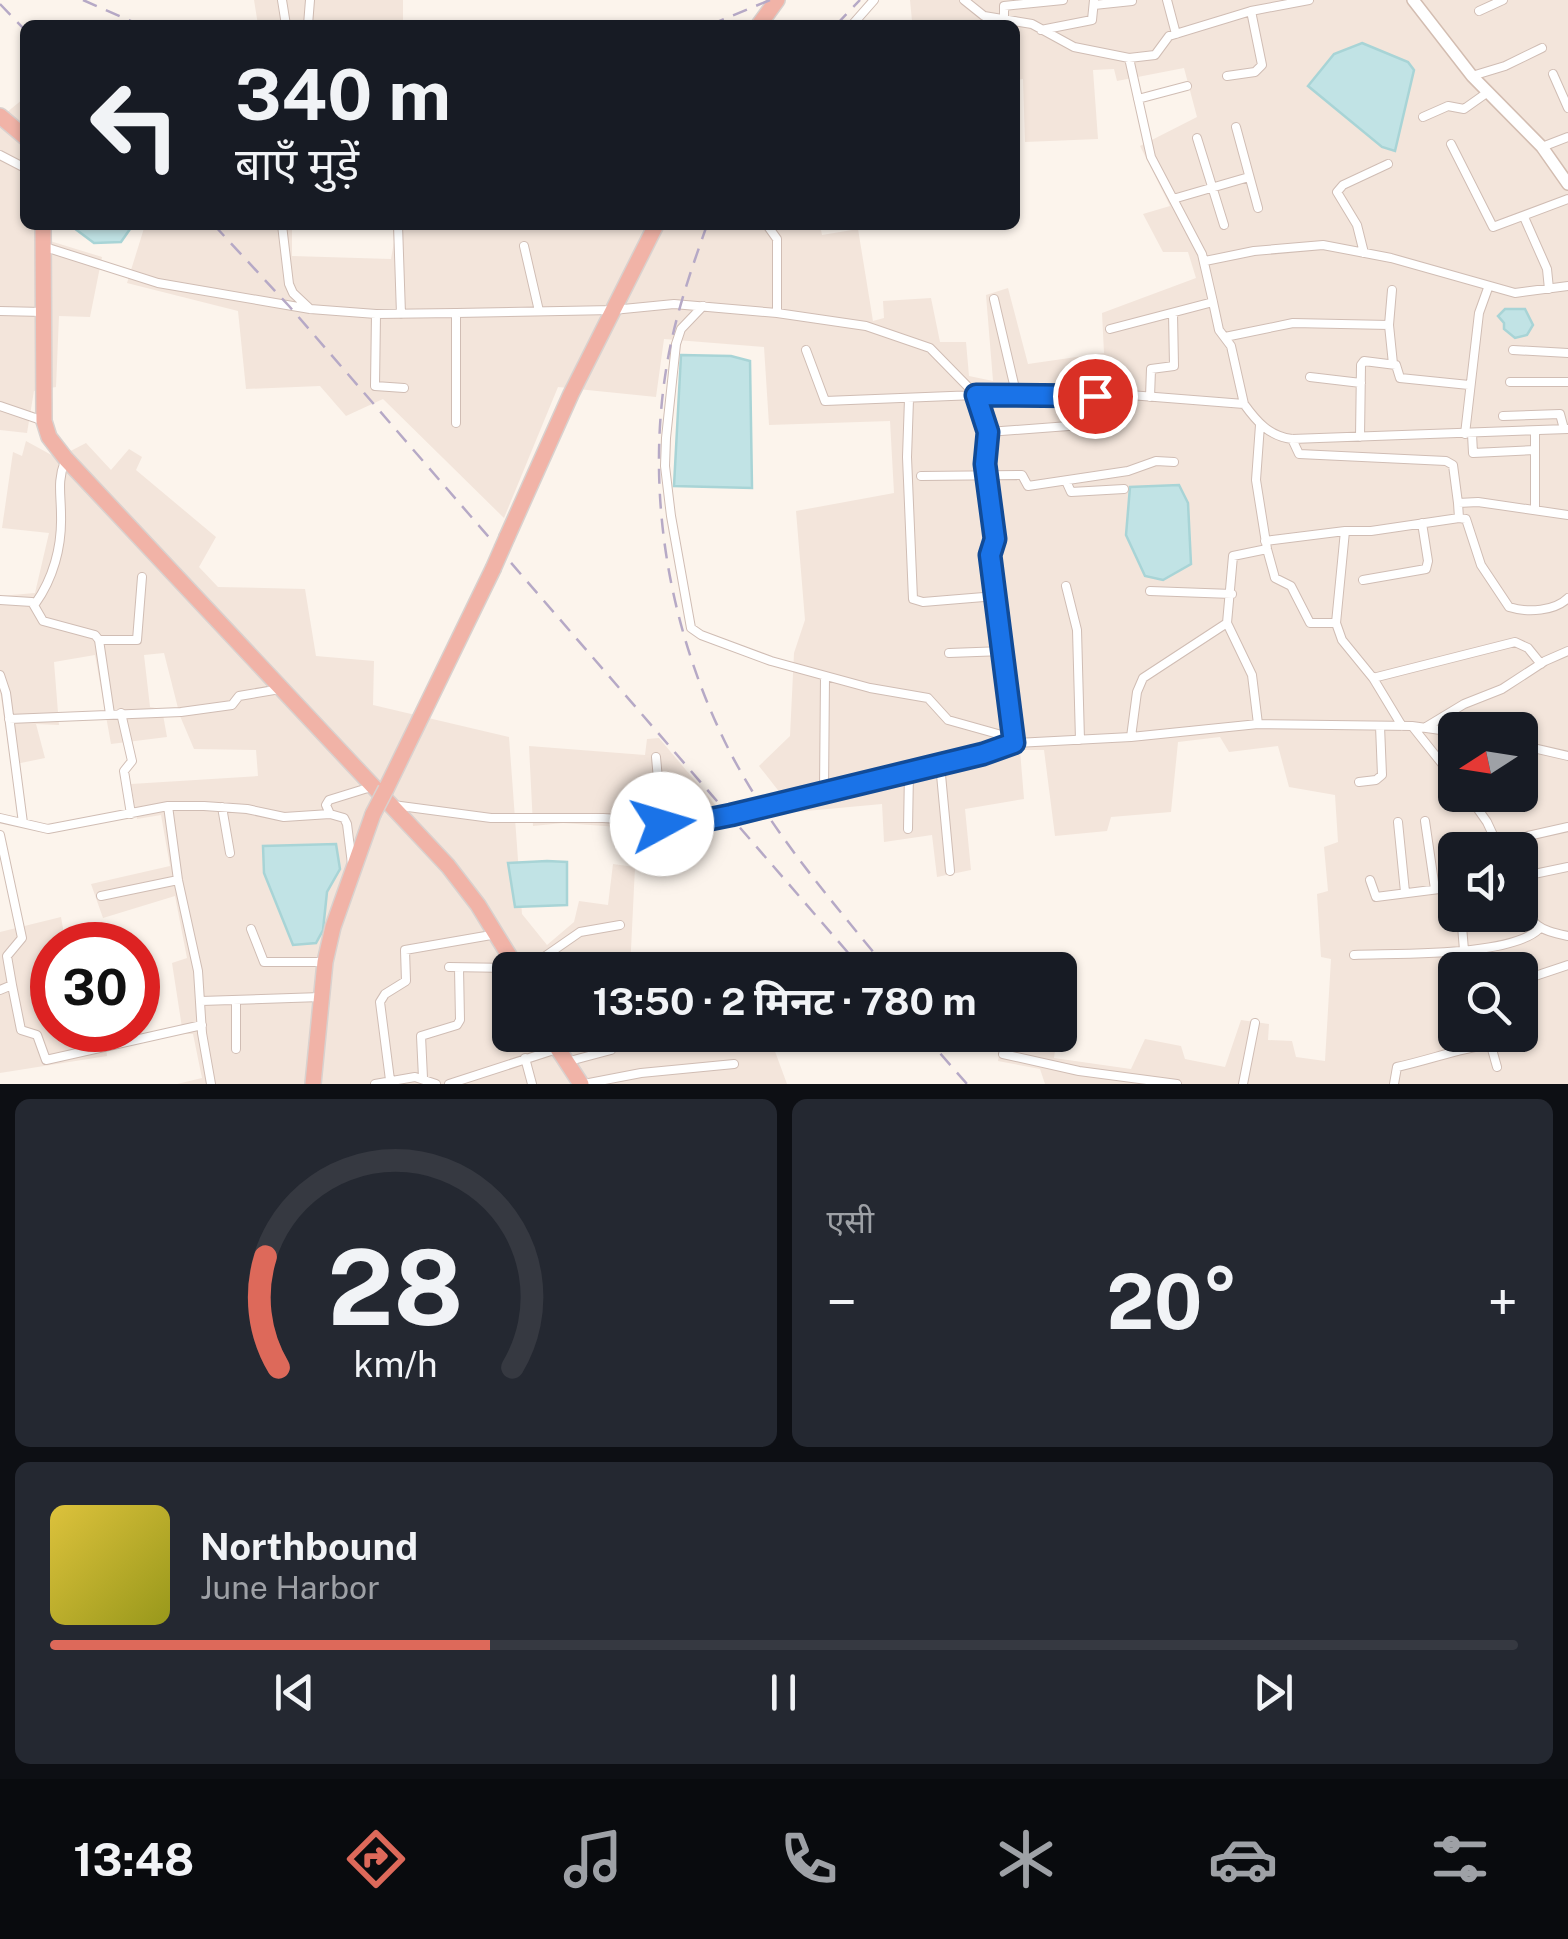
<!DOCTYPE html>
<html lang="hi">
<meta charset="utf-8">
<style>
:root{--surface:#171b24;--page:#242831;--text:#f1f3f6;--muted:#9ea1a6;--line:#363941;--accent:#dd695a}
body{margin:0;font-family:"Public Sans","Noto Sans Devanagari",sans-serif;background:var(--page);color:var(--text);height:100vh;display:flex;flex-direction:column;font-size:38px;white-space:nowrap}
*{box-sizing:border-box;margin:0}
p{font-size:32px;color:var(--muted)}
.icon{flex:none;width:55px;height:55px;fill:none;stroke:currentColor;stroke-width:2;stroke-linecap:round;stroke-linejoin:round}
.map{position:relative;height:1084px;overflow:hidden}
.drawer{display:flex;flex-direction:column;gap:15px;padding:15px;background:#0d0f14;flex:1}
.drawer>*{flex:none}
.hud{position:absolute;left:20px;top:20px;width:1000px;height:210px;border-radius:15px;box-shadow:0 2px 8px #0004;background:#171b24;color:var(--text);overflow:hidden}
.needle{width:65px;rotate:258deg}
.fabs{position:absolute;left:1438px;top:712px;display:grid;gap:20px}
.fabs a{display:grid;place-items:center;width:100px;height:100px;border-radius:15px;background:var(--surface);box-shadow:0 2px 8px #0004;font-size:50px}
.speed{position:absolute;left:30px;top:922px;display:flex;gap:20px;font-size:50px;font-weight:700;text-align:center}
.speed>*{display:grid;place-content:center;width:130px;height:130px;border-radius:50%;background:var(--surface);box-shadow:0 2px 8px #0004;line-height:1}
.speed .limit{border:15px solid #d22;background:#fff;color:#111}
.pin{position:absolute;display:grid;place-items:center;width:85px;height:85px;color:#fff;margin:-42px;border:5px solid #fff;border-radius:50%;box-shadow:0 2px 10px #0007}
.me{position:absolute;width:110px;margin:-55px;rotate:84deg;stroke-linejoin:round;filter:drop-shadow(0 0 8px #0008)}
.turn{display:flex;align-items:center;gap:35px;height:210px;padding:0 50px;font-size:45px}
.turn .icon{width:130px;height:130px;stroke-width:2.5}
.turn b{display:block;font-size:70px;line-height:85px}
.big{font-size:75px;font-weight:700;line-height:1.1}
.drawer .card{flex:1;display:flex;flex-direction:column;justify-content:center;gap:15px;min-width:0;padding:0 35px;border-radius:15px;background:var(--page)}
.drawer .dial{align-items:center;gap:0}
.dial svg{height:260px;overflow:visible;fill:none;stroke:var(--line);stroke-width:7;stroke-linecap:round;text-anchor:middle}
.dial text{fill:var(--text);stroke:none}
.song{display:flex;align-items:center;gap:30px}
.cover{width:120px;height:120px;border-radius:15px;background:linear-gradient(135deg,hsl(50 70% 55%),hsl(60 70% 35%))}
.played{height:10px;border-radius:5px;background:linear-gradient(90deg,var(--accent) 30%,var(--line) 30%)}
.keys{display:flex;justify-content:space-around;direction:ltr}
.heat{display:flex;justify-content:space-between;align-items:center;font-size:55px;direction:ltr}
.drawer .tiles{flex:1;display:grid;gap:15px;grid-template-columns:1fr 1fr}
.card:last-child{grid-column:span 2}
.trip{position:absolute;left:492px;top:952px;width:585px;height:100px;border-radius:15px;background:var(--surface);box-shadow:0 2px 8px #0004;font-weight:700;line-height:100px;text-align:center}
.menu{display:flex;height:160px;justify-content:space-around;align-items:center;background:#090b0e;color:var(--muted)}
.menu .icon{width:70px;height:70px}
.menu .selected{color:var(--accent)}
.menu b{font-size:45px;color:var(--text)}
.map>svg:first-child{display:block}
.residential{fill:#f3e5db;fill-rule:evenodd}
.water{fill:#c1e3e5;stroke:#a8d4d6;stroke-width:2.5}
.lines{fill:none;stroke-linecap:round;stroke-linejoin:round}
.street-casing{stroke:#d0bdb4;stroke-width:10}
.secondary-casing{stroke:#d3bdb1;stroke-width:14}
.highway-casing{stroke:#d9d1ce;stroke-width:18}
.street{stroke:#fff;stroke-width:8}
.secondary{stroke:#fff;stroke-width:11}
.highway{stroke:#f1b3a7;stroke-width:15}
.rail{stroke:#b6a9c6;stroke-width:2.5;stroke-dasharray:15 10;stroke-linecap:butt}
.highway-bridge-casing{stroke:#d9d1ce;stroke-width:18;stroke-linecap:butt}
.highway-bridge{stroke:#f1b3a7;stroke-width:15}
.route-casing{stroke:#114b97;stroke-width:25}
.route{stroke:#1a73e8;stroke-width:18}
</style>
<div class="map">
<svg width="1568" height="1084" viewBox="0 0 1568 1084">
<rect width="100%" height="100%" fill="#fcf4ec"/>
<path class="residential" d="M254 0H403V25H258Z
M910 0H1568V1084H1045L1040 1069 998 1061 1003 1035H1057L1054 1058 1131 1069 1145 1039 1181 1046 1185 1059 1225 1067 1241 1020 1269 1024 1268 1040 1292 1041 1296 1057 1325 1061 1331 959 1321 957 1317 894 1328 891 1324 847 1338 842 1335 795 1289 787 1278 746 1229 752 1220 737 1178 742 1171 812 1111 817 1107 831 1055 836 1044 750H1020L1024 799 965 809 971 870 937 877 932 835 884 842 882 804 795 812 759 766 790 736 794 653 805 620 796 511 894 493 890 421 769 425 764 347 664 339 656 397 558 387 504 518 383 399 346 416 320 386 246 389 238 311 127 283 145 225H292V256L391 259 397 225H820L822 235 858 229 873 321 884 318 883 301 931 298 940 342H966L969 376 993 381 986 295 1008 288 1028 364 1104 353 1102 313 1196 278 1188 252H1163L1143 214 1170 206 1140 146 1197 117 1184 68 1117 81 1114 69 1093 70 1098 139 1025 142 1023 79 1015 80V25H899L912 21ZM1455 730H1520V795H1455ZM1455 850H1520V915H1455ZM1455 970H1520V1035H1455Z
M23 99 25 225H49L50 241 102 257 90 317 59 316 56 387 34 391 27 433 0 430V118Z
M26 441 57 458 86 443 111 470 129 449 142 457 136 470 216 537 199 567 218 587 305 589 316 656 374 661 373 705 509 737 522 914 547 945 574 922 579 901 608 905 613 864 635 867 630 970H510V1035H638L643 1052 726 1043V1035H769L787 1084H177L202 1078 193 1034H183L172 963 187 958 175 896 103 918 91 884 170 866 161 815 137 819 131 784 258 776 256 750 194 749 180 716 164 653 144 655 150 707 162 709 167 737 111 744 95 655 54 662 59 725 36 724 45 758 11 765 0 690V596L35 593 49 533 2 528 13 452 22 456Z
M659 738 728 820 658 830 563 823 533 826 529 746 645 755 647 739Z
M61 917 66 945H52V1030H104L107 1056 0 1073V932Z"/>
<path class="water" d="M1362 43 1408 62 1414 70 1395 151 1382 147 1308 86 1334 54Z
M70 225H130V229L121 242 94 243Z
M1505 309H1525L1533 325 1527 335 1515 338 1504 329V323L1498 316Z
M681 355 731 356 750 361 752 488 674 486Z
M1179 485 1188 503 1191 564 1163 580 1145 576 1126 535 1130 487Z
M336 844 340 869 327 892 323 930 316 943 293 945 264 873 263 846Z
M547 861 567 862V905L515 907 508 863Z"/>
<g class="lines">
<defs>
<path id="street" d="M282 0 286 25
M964 0 984 16 1032 24 1074 47 1129 58 1155 55 1169 36 1251 11 1309 0
M1167 0 1176 34
M1094 5 1132 1
M1479 11 1503 0
M308 25 310 0
M852 25 874 0
M1004 25V6L1063 0
M1041 30 1092 20 1094 0
M1129 58 1151 157 1202 254 1213 302
M1553 74 1568 108
M1227 76 1255 72 1262 65 1251 11
M1472 76 1505 66 1542 48
M1138 99 1187 86
M1423 117 1448 106 1464 109 1488 92
M1236 127 1258 208
M1197 138 1224 225
M1451 144 1493 227 1568 199
M1542 147 1568 137
M0 155 25 168
M1173 199 1249 177
M1524 217 1547 269 1549 289
M282 225 289 284 293 293 310 309
M398 225 401 314
M767 225 777 239V313
M524 246 539 311
M45 247 158 283 310 309 376 314 456 313 613 310 674 304 777 313 866 326 930 348 976 395 1024 398 1130 395 1244 404C1257 422 1269 436 1292 439L1568 429
M1364 253 1357 225 1337 192 1343 185 1388 164
M1205 261 1254 251 1323 245 1391 258 1515 293 1568 286
M1392 290 1389 325 1393 364
M994 299 1017 397
M703 306 681 329 676 344 666 438 665 466 671 516 691 628 701 635 771 661 870 688 928 698 948 720 998 734 1008 745
M0 311 43 312
M456 313V423
M376 314 375 386 404 388
M1110 329 1213 302 1219 330 1231 346 1244 404
M1225 337 1293 323 1389 325
M806 350 825 401 976 395 988 432 985 464 995 539 990 555 1014 743
M1513 350 1568 353
M1310 377 1361 383
M1510 382H1568
M1150 397 1151 369 1174 366 1173 313
M909 399 907 457 913 599 923 602 996 596
M0 406 44 421
M1503 416 1560 414 1564 429
M1260 425 1256 480 1267 549 1275 578 1291 586 1310 623H1336
M1535 431V510
M988 432 1108 423
M1465 434 1479 313 1488 288
M1472 434 1473 453 1535 450
M1360 437 1361 365 1364 361 1396 365 1400 378 1469 385
M1292 439 1299 454 1446 461 1453 465 1458 503
M921 476 1022 475 1028 486 1128 471 1156 461 1174 462
M1066 481 1071 492 1124 489
M1459 518 1466 519 1481 565 1509 607C1528 613 1555 611 1568 598
M1265 541 1345 531
M1363 580 1426 569 1428 561 1422 523
M1066 586 1077 630 1080 740
M1150 591 1232 594
M0 600 32 602 43 621 95 635 99 640 110 714
M35 604C53 579 62 547 61 515 61 494 57 481 65 461
M1227 623 1252 675 1258 724
M99 640H137L142 577
M949 653 1004 651
M0 675 6 693 23 823
M1373 678 1515 642 1528 648 1541 664
M121 713 132 761 124 771 131 814
M9 719 181 712 232 705 239 696 280 689
M1402 726 1373 678 1342 640 1336 623 1345 531H1371L1459 518 1458 503 1478 502 1568 515
M1412 726 1455 732
M1426 727 1464 704 1502 689 1545 661 1568 651
M1131 737 1137 692 1143 678 1227 623 1233 556 1267 549
M1520 745 1568 756
M656 757 662 824
M940 764 950 871
M1359 782 1376 780 1382 775 1380 726
M824 792 825 676
M1468 795 1487 822 1500 850
M393 805 491 818H603L686 823 983 753 1014 743 1131 737 1258 724 1412 726 1455 780
M168 806 178 880 198 971 202 1033 211 1084
M222 807 230 853
M330 814 326 805 329 800 371 787
M0 818 48 829 168 806H204L247 809 284 817 330 814 344 818 347 824 352 864
M1425 821 1435 889
M1398 822 1405 892
M908 829 909 771
M0 835 22 938 7 956 12 985
M1528 836 1568 827
M1520 877 1568 867
M1370 880 1376 897 1455 887
M101 896 178 880
M1520 897C1533 927 1537 929 1568 936
M251 929 264 962H325
M1464 950 1462 926 1469 915
M1354 955C1396 953 1510 957 1539 929
M515 965 544 957 580 932 620 925
M449 967 517 968
M1520 981 1568 965
M0 990 12 985 21 1030 37 1035 46 1060 202 1025
M1449 997 1455 996
M201 1001 321 997
M1488 1035 1497 1067
M236 1049V1000
M1003 1054 1079 1071 1177 1084
M525 1058 532 1084
M566 1062 611 1050
M423 1078 421 1036 457 1025 460 1020 459 968
M390 1080 380 1002 385 994 406 981 405 950 497 934
M375 1084 415 1077 436 1084
M449 1084 557 1049
M584 1084 641 1073 734 1064
M1243 1084 1255 1023
M1394 1084 1397 1067C1429 1060 1458 1049 1490 1044"/>
<path id="secondary" d="M1413 0 1472 76 1542 147 1568 184"/>
<path id="highway" d="M759 25 777 0
M0 116 25 137
M43 225 44 421 49 437 66 459 448 866 478 905 518 970
M507 537 571 394 656 225
M386 789 493 569
M549 1035 581 1084
M313 1084 325 962 333 927 373 814"/>
</defs>
<use href="#street" class="street-casing"/>
<use href="#secondary" class="secondary-casing"/>
<use href="#highway" class="highway-casing"/>
<use href="#street" class="street"/>
<use href="#secondary" class="secondary"/>
<use href="#highway" class="highway"/>
<path class="rail" d="M83 0 140 25
M0 4 25 30
M710 25 770 0
M836 25 860 0
M214 225 289 306 863 970
M707 225C691 270 675 316 667 364 645 494 669 630 728 748 769 829 831 900 888 970
M924 1035 967 1084"/>
<defs>
<path id="highway-bridge" d="M493 569 507 537
M373 814 386 789"/>
</defs>
<use href="#highway-bridge" class="highway-bridge-casing"/>
<use href="#highway-bridge" class="highway-bridge"/>
</g>
<g class="lines">
<defs>
<path id="route" d="M662 824 696 822 731 815 983 754 1014 743 990 555 995 539 985 464 988 432 976 395 1095 396"/>
</defs>
<use href="#route" class="route-casing"/>
<use href="#route" class="route"/>
</g>
</svg>
<div class="fabs">
<a><svg class="needle" viewBox="-14 -14 28 28"><path d="M0-13l5 13h-10z" fill="#e53935"/><path d="M0 13l5-13h-10z" fill="#9ea1a6"/></svg></a>
<a><svg class="icon" aria-label="sound" viewBox="0 0 24 24"><path d="M4 9h4l5-4v14l-5-4H4zM17 9q2 3 0 6"/></svg></a>
<a><svg class="icon" aria-label="search" viewBox="0 0 24 24"><circle cx="10" cy="10" r="6"/><path d="M15 15l6 6"/></svg></a>
</div>
<div class="speed"><div class="limit">30</div></div>
<div class="pin" style="left:1095px;top:396px;background:#d93025"><svg class="icon" aria-label="arrive" viewBox="0 0 24 24"><path d="M6 21V4h12l-3 4 3 4H6"/></svg></div>
<svg class="me" style="left:662px;top:824px" viewBox="-20 -20 40 40"><circle r="19" fill="#fff"/><path d="M0-13L10 11 0 6-10 11z" fill="#1a73e8"/></svg>
<div class="trip">13:50 · 2 मिनट · 780 m</div>
<div class="hud">
<div class="turn"><svg class="icon" aria-label="left" viewBox="0 0 24 24"><path d="M17 20v-9H6M10 6l-5 5 5 5"/></svg><div><b>340 m</b>बाएँ मुड़ें</div></div>
</div>
</div>
<section class="drawer">
<div class="tiles">
<div class="card dial"><svg viewBox="0 0 100 80">
<path d="M14 69A42 42 0 1 1 86 69"/>
<path d="M14 69A42 42 0 0 1 10 35" stroke="#dd695a"/>
<text x="50" y="56" font-size="32" font-weight="700">28</text>
<text x="50" y="72" font-size="11">km/h</text>
</svg></div>
<div class="card"><p>एसी</p>
<div class="heat"><a>−</a><b class="big">20°</b><a>+</a></div>
</div>
<div class="card">
<div class="song"><i class="cover"></i><div><b>Northbound</b><p>June Harbor</p></div></div>
<div class="played"></div>
<div class="keys"><svg class="icon" aria-label="previous" viewBox="0 0 24 24"><path d="M18 5L8 12l10 7zM5 5v14"/></svg><svg class="icon" aria-label="pause" viewBox="0 0 24 24"><path d="M8 5v14M16 5v14"/></svg><svg class="icon" aria-label="next" viewBox="0 0 24 24"><path d="M6 5l10 7-10 7zM19 5v14"/></svg></div>
</div>
</div>
</section>
<nav class="menu">
<b>13:48</b>
<svg class="icon selected" aria-label="directions" viewBox="0 0 24 24"><path d="M12 3l9 9-9 9-9-9zM9 14v-3h6M13 9l2 2-2 2"/></svg>
<svg class="icon" aria-label="music" viewBox="0 0 24 24"><path d="M9 18V5l10-2v13"/><circle cx="6" cy="18" r="3"/><circle cx="16" cy="16" r="3"/></svg>
<svg class="icon" aria-label="phone" viewBox="0 0 24 24"><path d="M5 4h4l2 5-3 2q2 4 5 5l2-3 5 2v4C11 20 4 13 5 4z"/></svg>
<svg class="icon" aria-label="climate" viewBox="0 0 24 24"><path d="M12 3v18M4 7l16 10M4 17L20 7"/></svg>
<svg class="icon" aria-label="car" viewBox="0 0 24 24"><path d="M5 17H2v-5l4-1 3-4h7l3 4 3 1v5h-3M9 17h6M6 11h13"/><circle cx="7" cy="17" r="2"/><circle cx="17" cy="17" r="2"/></svg>
<svg class="icon" aria-label="filters" viewBox="0 0 24 24"><path d="M4 7h16M4 17h16"/><circle cx="9" cy="7" r="2"/><circle cx="15" cy="17" r="2"/></svg>
</nav>
